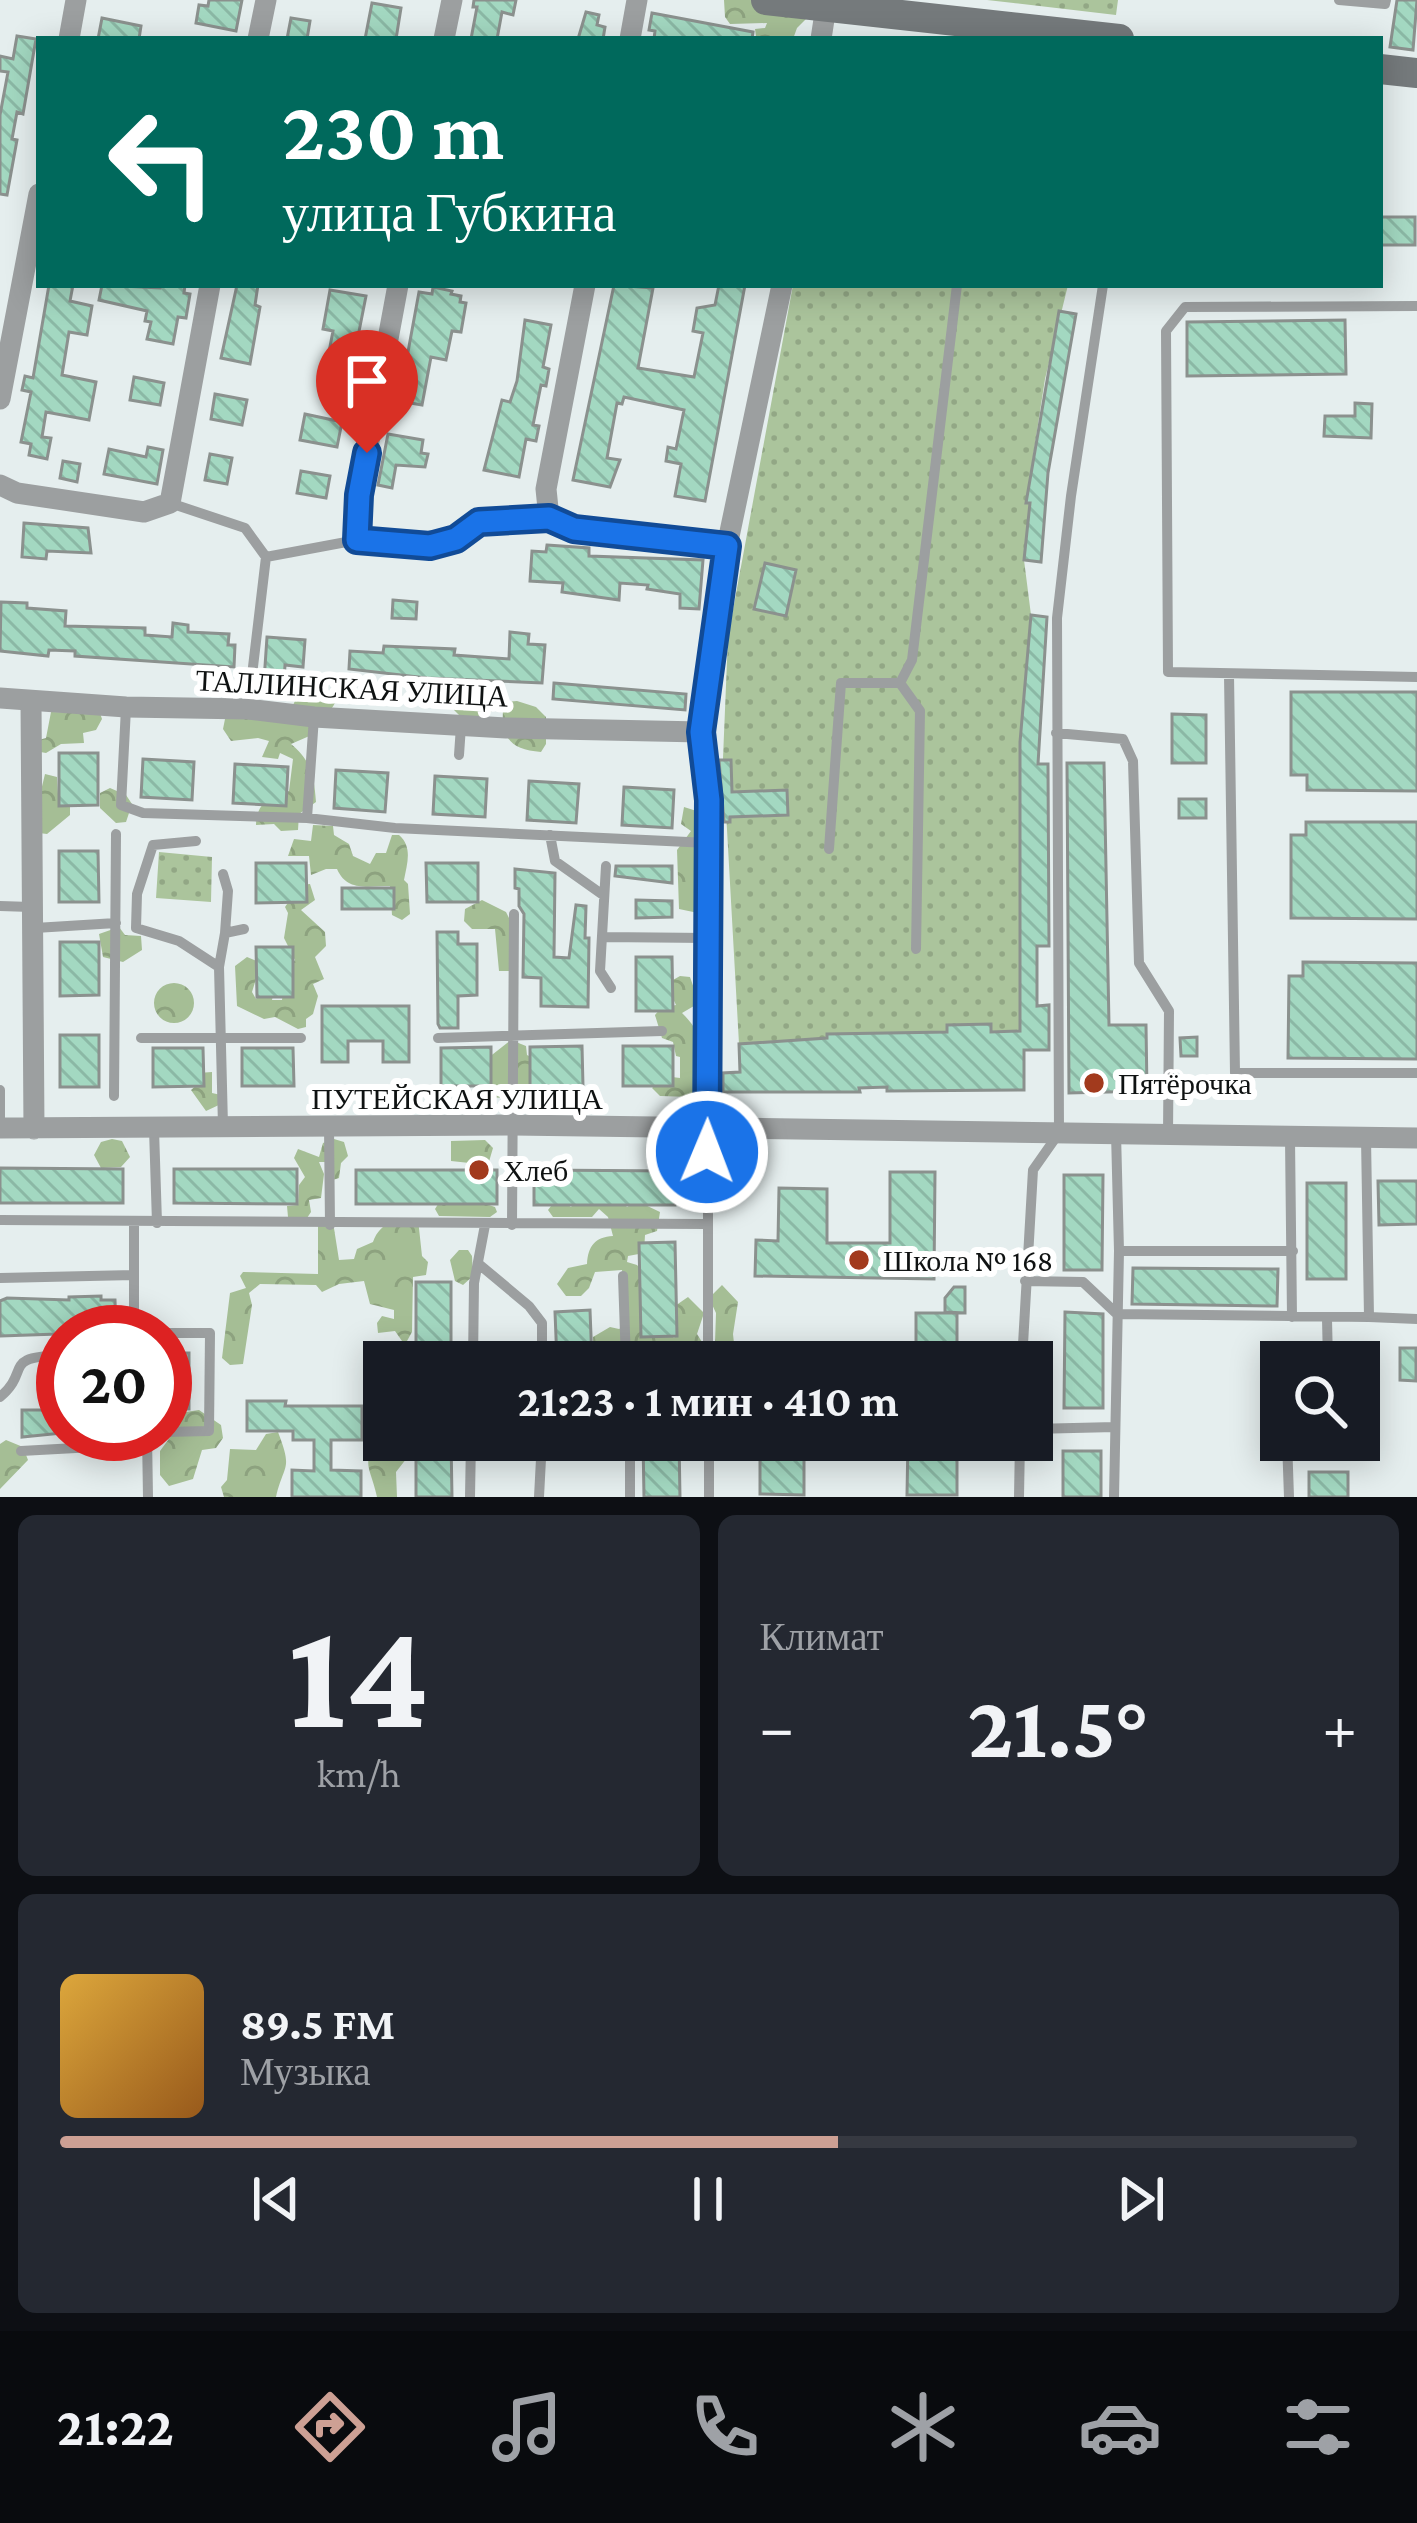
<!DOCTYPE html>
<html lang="ru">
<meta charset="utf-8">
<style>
:root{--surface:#171b24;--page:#242831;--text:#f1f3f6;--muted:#9ea1a6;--line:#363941;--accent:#cda094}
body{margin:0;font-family:"Crimson Pro",serif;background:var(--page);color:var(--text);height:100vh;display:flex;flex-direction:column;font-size:45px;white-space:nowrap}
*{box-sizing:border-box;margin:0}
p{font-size:39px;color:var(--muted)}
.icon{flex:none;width:66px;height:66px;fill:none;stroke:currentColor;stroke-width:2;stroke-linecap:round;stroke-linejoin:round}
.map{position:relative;height:1497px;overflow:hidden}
.drawer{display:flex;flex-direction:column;gap:18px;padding:18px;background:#0d0f14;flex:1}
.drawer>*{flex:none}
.guide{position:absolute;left:36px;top:36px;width:1347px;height:252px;border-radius:0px;box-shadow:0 6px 30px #0003;background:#00695c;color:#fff;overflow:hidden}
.buttons{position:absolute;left:1260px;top:1341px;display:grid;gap:24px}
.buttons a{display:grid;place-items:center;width:120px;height:120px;border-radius:0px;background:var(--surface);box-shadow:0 6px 30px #0003;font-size:60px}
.speed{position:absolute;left:36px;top:1305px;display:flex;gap:24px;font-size:60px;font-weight:700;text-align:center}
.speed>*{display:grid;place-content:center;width:156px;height:156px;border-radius:50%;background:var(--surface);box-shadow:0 6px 30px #0003;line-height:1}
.speed .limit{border:18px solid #d22;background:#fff;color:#111}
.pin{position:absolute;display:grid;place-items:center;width:102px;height:102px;color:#fff;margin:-123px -51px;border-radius:50% 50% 50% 0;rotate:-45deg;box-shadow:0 0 12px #0007}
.pin .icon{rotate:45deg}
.me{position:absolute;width:132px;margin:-66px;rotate:1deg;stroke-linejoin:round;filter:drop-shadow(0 0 9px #0008)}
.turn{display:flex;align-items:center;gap:42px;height:252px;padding:0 48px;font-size:54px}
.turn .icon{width:156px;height:156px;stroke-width:2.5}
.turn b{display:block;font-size:84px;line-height:102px}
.big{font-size:90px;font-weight:700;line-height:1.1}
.drawer .widget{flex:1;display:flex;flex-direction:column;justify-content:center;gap:18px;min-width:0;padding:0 42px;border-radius:18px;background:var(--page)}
.drawer .dial{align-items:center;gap:0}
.dial b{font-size:156px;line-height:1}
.song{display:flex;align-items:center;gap:36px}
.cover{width:144px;height:144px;border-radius:18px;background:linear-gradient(135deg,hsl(40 70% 55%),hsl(30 70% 35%))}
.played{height:12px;border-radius:6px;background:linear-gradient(90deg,var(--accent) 60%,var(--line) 60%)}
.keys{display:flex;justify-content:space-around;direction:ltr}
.heat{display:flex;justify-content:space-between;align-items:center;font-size:66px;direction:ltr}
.drawer .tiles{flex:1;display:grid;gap:18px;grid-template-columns:1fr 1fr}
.widget:last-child{grid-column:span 2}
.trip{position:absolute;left:363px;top:1341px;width:690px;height:120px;border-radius:0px;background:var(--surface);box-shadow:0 6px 30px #0003;font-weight:700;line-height:120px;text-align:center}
.dock{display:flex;height:192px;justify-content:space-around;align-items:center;background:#090b0e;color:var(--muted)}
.dock .icon{width:84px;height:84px}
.dock .current{color:var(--accent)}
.dock b{font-size:54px;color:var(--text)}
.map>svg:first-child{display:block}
.forest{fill:url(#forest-crowns)}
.park{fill:url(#park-dots)}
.building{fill:url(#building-back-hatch);stroke:#8b918e;stroke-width:3}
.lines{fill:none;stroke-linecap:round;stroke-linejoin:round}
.lane{stroke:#9c9fa0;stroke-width:10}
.street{stroke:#9c9fa0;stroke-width:21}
.secondary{stroke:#757a7c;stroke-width:30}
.route-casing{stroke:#114b97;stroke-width:30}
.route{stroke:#1a73e8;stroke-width:21}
.poi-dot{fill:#a23a1d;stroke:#fff;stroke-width:4.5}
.labels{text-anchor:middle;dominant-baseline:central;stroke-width:12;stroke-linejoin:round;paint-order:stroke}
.street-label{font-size:30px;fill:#0f1212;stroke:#fff}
.poi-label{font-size:30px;fill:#0f1212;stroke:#fff;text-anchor:start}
</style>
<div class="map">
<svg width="1417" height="1497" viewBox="0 0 1417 1497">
<defs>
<pattern id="forest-crowns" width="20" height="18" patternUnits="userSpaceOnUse" patternTransform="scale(3)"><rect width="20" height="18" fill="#a5be95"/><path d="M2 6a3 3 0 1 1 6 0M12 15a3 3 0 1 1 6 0" fill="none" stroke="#8da27f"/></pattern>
<pattern id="park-dots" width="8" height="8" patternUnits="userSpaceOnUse" patternTransform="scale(3)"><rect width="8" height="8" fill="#abc49c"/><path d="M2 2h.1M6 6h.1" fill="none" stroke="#92a785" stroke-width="1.8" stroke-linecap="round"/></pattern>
<pattern id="building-back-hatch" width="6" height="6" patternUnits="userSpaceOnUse" patternTransform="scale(3)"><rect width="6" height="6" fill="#a3d8c1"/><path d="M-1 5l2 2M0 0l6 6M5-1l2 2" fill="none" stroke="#8bb8a5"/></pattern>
</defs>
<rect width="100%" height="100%" fill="#e5eeee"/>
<path class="forest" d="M787 0 813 12 797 28 793 39 756 36 755 29 765 28 767 23 730 24 725 17 724 0Z
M304 673 311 675 317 689 332 693 336 701C330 714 319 720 314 734L291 744C312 761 314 777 316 802L299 814 298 830 281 831 274 824 256 825C257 802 269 798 289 791L293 759 280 753 278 759 262 757 269 741 258 738 231 741 223 729 225 719 293 705 299 693 298 678Z
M462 697 480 699 494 710 482 717 462 718 454 710Z
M517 701 536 707 546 717V744L541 752C509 750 499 736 504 702Z
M51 712 100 713 102 719 96 730 83 733 84 743 61 744 46 753 35 751V741L46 738Z
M45 774 57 777 58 794 70 797V815L47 834 31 832Z
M110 788 126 795 132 804 126 822 116 823 100 808V793Z
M684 807 706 814 702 832 696 834 700 840 697 853 703 858 698 913 679 909 677 850 691 831 681 824Z
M313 825 333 826 334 835 349 844 353 856 370 864 376 853H386L392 835H399C413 847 407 864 404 880L408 884 410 914 402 920 392 915 390 886C368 886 347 892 337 869H326L311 875 309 856H288L294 839 311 841Z
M310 884 315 900 301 910 325 932 326 946 315 957 324 979 313 984 318 996 313 1014 306 1019V1027L298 1029 275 1017 264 1019 237 1006 235 966 247 957 261 963 252 992 256 999 267 985 274 991 272 1000H282L285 975 293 977 289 967 295 960 284 938 288 913 285 907 300 885Z
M482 900 506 912 513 926 510 971H499L495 929H472L464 921 465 909Z
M119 927 125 935 141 936 142 950 123 962 103 957 99 934Z
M680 976 690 977 699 1003 682 1013C698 1028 710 1052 696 1072L704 1081 703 1092 691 1097 660 1096 652 1088 664 1076 680 1078V1057L676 1056 673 1042 662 1038 655 1015 661 1008 676 1005 666 984Z
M154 1003a20 20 0 1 1 40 0a20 20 0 1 1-40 0Z
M511 1040 526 1046 527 1055 535 1059V1079L525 1099 484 1097 485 1084 492 1077 486 1069 488 1058Z
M212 1072V1093L221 1095V1104L206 1111 191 1090 198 1084V1073Z
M112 1139 122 1141 130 1157 121 1167 101 1168 94 1155 101 1142Z
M334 1139 344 1142 348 1156 341 1163 339 1178 333 1180 326 1162H319L324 1174 321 1198 309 1200 311 1212 307 1218 288 1217 287 1206 298 1205 299 1185 305 1177 294 1158 298 1149 319 1157 323 1143Z
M485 1140 493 1148 488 1165 451 1161V1141Z
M583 1193H615L627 1207 637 1201 660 1212 657 1231 645 1235 644 1253 628 1256 627 1262 637 1265 643 1272 656 1310 674 1338 678 1331 673 1326 672 1308 688 1297 704 1313 697 1334 707 1350 715 1343 716 1313 709 1298 722 1285 738 1302 733 1334 736 1362H594L593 1337 610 1327 619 1329 627 1325 622 1270 595 1272 589 1288 581 1296H566L557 1284 568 1268 587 1264C588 1246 595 1237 613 1236L608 1217 599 1209 592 1217H553L548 1210 557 1198 571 1207Z
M440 1201H477L495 1207 497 1212 490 1217 439 1216 435 1209Z
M418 1219 422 1256 428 1262 426 1275 413 1277 412 1332 407 1341 413 1346V1362H384V1416H380L376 1368 402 1341 395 1331 378 1333 377 1323 382 1316 394 1319V1310L370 1304 364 1281 339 1284 322 1292 316 1285 260 1284 249 1293 252 1305 243 1364 230 1365 222 1358 230 1293 246 1288 240 1276 243 1272 318 1274V1220L333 1222 339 1260 354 1259 357 1249 373 1242C381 1220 397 1221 418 1219Z
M459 1250H468L472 1256 473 1276 463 1285 455 1281 450 1260Z
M199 1410 221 1425 223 1438 216 1448 202 1450 193 1479 169 1486 160 1475V1451L171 1436 167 1425 179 1413Z
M278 1432C293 1471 284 1463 276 1497H224L221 1487 227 1480 230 1449 256 1450 266 1434Z
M380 1435 384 1440H409L410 1454 396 1472 397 1497H377C370 1465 360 1465 380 1435Z
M6 1440 23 1447 28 1460 0 1489V1444Z"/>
<path class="park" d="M987 0H1118L1116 15Z
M793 285H1068L1045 379 1026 502 1030 503 1024 560 1031 615 1020 742V1031L991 1032 990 1024 948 1025 947 1032 739 1044 723 758 728 637Z
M159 852 212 857 211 902 156 898Z"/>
<path class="building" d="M209 0H242L236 31 196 23 199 5 208 6Z
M474 0H516L513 15 502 12 497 39H471L477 7H473Z
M1397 0H1417L1413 50 1390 47Z
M372 3 401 8 396 39H365Z
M586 12 599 15 597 25 605 27 603 39H578Z
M652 13 753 32 752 39H654L655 31 649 30Z
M102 18 141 26 139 39H98Z
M291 18 310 21 307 39H287Z
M17 36 36 39 23 114 17 112 12 139 17 140 7 195 0 194V115L8 72 0 71V56L13 59Z
M1380 217H1415V245H1380Z
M49 285H73L70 301 92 306 87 335 69 332 62 375 96 382 89 420 46 412 42 437 51 438 47 459 29 455 31 444 21 442 31 392 22 390 25 376 33 378Z
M102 285 160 288 161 285H185L184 293 190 294 186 318 178 317 173 344 147 339 151 322 145 321 147 311 99 300Z
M237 285H258L255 305 260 307 250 364 221 358Z
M614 285 653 288 638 368 694 377 703 333 693 331 697 308 715 305 719 285H745L705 501 675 496 681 464 666 461 668 447 676 449 684 410 624 397 622 404 617 403 607 458 620 460 610 487 573 480Z
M433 287 452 291 451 294 461 296 460 302 466 303 461 332 452 331 446 360 431 357 422 405 399 401 419 292 432 294Z
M330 290 366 296 349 382 324 378 333 331 323 329Z
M1059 311 1076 314 1048 473 1041 562 1024 560 1030 503H1026Z
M525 320 551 325 543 367 549 369 546 386 541 385 533 425 539 426 536 441 526 439 519 477 484 470 502 400 510 402 517 381Z
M1345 320 1346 374 1187 376V322Z
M134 377 164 383 160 405 130 400Z
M215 394 247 400 242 425 211 419Z
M1355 403 1372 404 1371 438 1324 436 1325 416H1355Z
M305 414 342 422 337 447 300 440Z
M388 434 423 440 421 453 428 454 425 467 396 465 392 488 378 485Z
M148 447 163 450 157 484 104 474 109 449 146 457Z
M210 454 232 458 227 484 205 480Z
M63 461 80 464 77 482 60 478Z
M301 471 330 476 326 498 297 493Z
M24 523 88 528 91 553 47 551 46 559 22 557Z
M547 545 589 548V556L703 560 699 609 680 608V594L647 589 648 585 620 583 619 600 562 592 563 583 530 581 532 551 546 552Z
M765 563 796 570 786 616 754 609Z
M393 600 417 602 416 619 392 618Z
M1 602 27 603V608L66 611 65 626 145 628V635L172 637 173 623 188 625V632L229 634 228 645H235L234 667 75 656V651L49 650 48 656 0 651Z
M1031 615 1047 617 1038 764H1048L1049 946H1037V1006L1049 1005V1050H1024V1090L887 1091V1087L859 1088 860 1092H723V1073L740 1072 739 1044 827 1038V1034L947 1032V1025L991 1024V1032L1020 1031V742Z
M510 632 529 634 528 644 545 645 542 683 427 678 349 669 350 651 383 653 384 646 455 649 454 655 509 659Z
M267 637 305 640 303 667 285 665 284 682 264 681Z
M554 683 686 694 685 710 553 699Z
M1291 692H1417V791L1307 790V775H1291Z
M1172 714 1206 715V763H1172Z
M59 753H98V805L59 806Z
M143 759 194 762 192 800 141 797Z
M719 760H731L732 792 787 790 788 815 730 817V822H724Z
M1067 763H1104L1109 1025H1146L1147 1091 1069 1093Z
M235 764 288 767 286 806 233 803Z
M336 770 388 773 385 812 334 808Z
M435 776 487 779 485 817 433 814Z
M529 781 579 784 576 823 527 820Z
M624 787 674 790 672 828 622 825Z
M1179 799H1206V818H1179Z
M1306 822H1417V919L1291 918V835H1306Z
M59 851H98L99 902H59Z
M256 863H306L307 902 256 903Z
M426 863H478V902H427Z
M616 866H672V883L615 876Z
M515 869 555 873 554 957 569 958 576 905 586 906 585 938H589L588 1007 541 1006V978L523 977 524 914 519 906V889L515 888Z
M342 888H394V909H342Z
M636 900 672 901V917L636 918Z
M437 932H458V944H477V995L458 996V1028H440L438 1024Z
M60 942H99V995L60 996Z
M256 947H293V997H257Z
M636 957H672L673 1011H636Z
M1303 962 1417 963V1059L1288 1058 1289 976H1303Z
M322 1006H409V1062H383V1041H348V1062H322Z
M60 1035H99V1087H60Z
M1197 1037V1056H1181L1180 1038Z
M582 1046 583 1086H530V1047Z
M623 1046H673V1086H623Z
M491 1047V1086H441V1048Z
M153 1048H203L204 1086 153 1087Z
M242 1048H293L294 1086H242Z
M0 1168 123 1169V1203H0Z
M174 1169H297V1204L174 1203Z
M356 1170H497V1204H356Z
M534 1170 675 1171V1205H534Z
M890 1172H935L934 1279 755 1276 756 1240 778 1241 779 1188 827 1189V1243H890Z
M1064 1175H1103L1102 1270H1064Z
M1378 1181H1417V1224L1379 1225Z
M1307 1183H1346V1279H1307Z
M675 1242 677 1336 641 1337 639 1243Z
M1133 1268 1278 1269 1277 1306 1132 1304Z
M416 1282H451V1362H416Z
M954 1287H965V1313L945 1312V1298Z
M101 1296V1300H115L116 1332 0 1336V1301L7 1298 69 1300V1297Z
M590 1310 592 1362H557L555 1312Z
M1065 1312 1103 1314V1408H1064Z
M916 1313H957V1362H916Z
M1400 1348H1416V1381L1400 1380Z
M165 1353H189V1409H165Z
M46 1385H63V1433L22 1437V1410H46Z
M247 1401H286L285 1406H362V1440H331V1470L361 1471V1497H292V1470L314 1471V1440H293V1431H247Z
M416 1440H451L452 1497H416Z
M560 1440H595V1453L560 1454Z
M643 1440H679L680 1497H644Z
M760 1440H804V1495L760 1494Z
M908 1440H957V1495H907Z
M1063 1451H1101V1497H1063Z
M1309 1472H1348V1497H1309Z"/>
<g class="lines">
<path class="lane" d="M1339 0 1385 4 1386 0
M1417 306 1185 307 1166 331 1168 672 1417 677
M170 503 245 528 266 557 357 540 430 546 456 539 479 522 548 518
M1229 675 1235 1073H1417
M126 708 121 805 143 813 307 818 395 828 709 843
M248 709 266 557
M1056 733 1123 739 1133 761 1139 963 1169 1011 1168 1136
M459 755 461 726
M307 818 314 717
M550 835 555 861 603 895
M196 841 153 845 137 894 136 928 179 941 219 967
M829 849 841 683H900
M606 866 600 971 611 988
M223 874 228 891 225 933
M0 906 31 907
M35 928 116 923
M602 937 708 938
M916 949 920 711 900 683 912 660 957 285
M141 1038H301
M438 1038 662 1031
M0 1090V1123
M114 1096 116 834
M223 1126 219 967 225 933 244 929
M329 1127 330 1225
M154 1129 157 1223
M708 1131V1362
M1290 1139 1292 1317
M0 1220 706 1224
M134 1223V1332
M512 1225 514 914
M1119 1251H1293
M480 1265 529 1306 542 1323V1362
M623 1276 626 1362
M0 1278 134 1275
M1025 1281 1083 1282 1117 1314 1369 1317 1366 1138
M1369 1317 1417 1319
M1327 1319 1328 1362
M165 1333H210L209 1431 165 1432
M473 1362 474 1283 485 1225
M1022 1362 1033 1170 1059 1133 1057 618 1071 496 1103 285
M0 1397C32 1370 0 1357 63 1355
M1032 1429 1115 1427
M147 1435 148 1497
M709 1440V1497
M1287 1440 1289 1497
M630 1443V1497
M21 1451 94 1447 158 1434
M470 1497 471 1440
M539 1497 542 1440
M1019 1497 1020 1440
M1114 1497 1119 1251 1116 1133"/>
<path class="street" d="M69 39 76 0
M258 39 266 0
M444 39 452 0
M630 39 637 0
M821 39 827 0
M585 285 546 489 549 518 574 528 727 546
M0 399 39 194
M0 485 17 493 144 512 170 503 210 285
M357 540 359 495 398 285
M0 698 126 707 248 709 314 717 506 728 701 732
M31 701 34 1129
M0 1128 513 1125 1417 1138
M708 1131 709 800 701 732 706 677 727 546 782 285"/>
<path class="secondary" d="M766 0 1119 39
M1380 69 1417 73"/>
</g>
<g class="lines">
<defs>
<path id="route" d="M367 453 359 495 357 540 430 546 456 539 479 522 549 518 574 529 727 546 701 732 709 800 707 1152"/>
</defs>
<use href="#route" class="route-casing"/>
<use href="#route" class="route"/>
</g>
<g class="poi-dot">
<circle cx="1094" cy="1083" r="12"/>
<circle cx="479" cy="1170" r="12"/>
<circle cx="859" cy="1260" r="12"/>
</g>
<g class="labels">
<g class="street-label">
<text transform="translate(352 688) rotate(3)">ТАЛЛИНСКАЯ УЛИЦА</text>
<text x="457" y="1098">ПУТЕЙСКАЯ УЛИЦА</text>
</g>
<g class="poi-label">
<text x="1118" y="1083">Пятёрочка</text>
<text x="503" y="1170">Хлеб</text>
<text x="883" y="1260">Школа № 168</text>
</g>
</g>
</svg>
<div class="buttons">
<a><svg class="icon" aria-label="search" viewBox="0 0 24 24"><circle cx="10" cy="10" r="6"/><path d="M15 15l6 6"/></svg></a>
</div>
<div class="speed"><div class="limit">20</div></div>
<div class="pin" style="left:367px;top:453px;background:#d93025"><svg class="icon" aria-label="arrive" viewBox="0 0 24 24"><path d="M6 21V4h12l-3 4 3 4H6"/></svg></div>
<svg class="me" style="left:707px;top:1152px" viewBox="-20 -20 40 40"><circle r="17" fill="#1a73e8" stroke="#fff" stroke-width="3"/><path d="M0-11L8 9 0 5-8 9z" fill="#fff"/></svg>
<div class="trip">21:23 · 1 мин · 410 m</div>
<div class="guide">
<div class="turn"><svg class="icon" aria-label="left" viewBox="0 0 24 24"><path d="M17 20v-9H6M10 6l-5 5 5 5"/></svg><div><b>230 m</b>улица Губкина</div></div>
</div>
</div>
<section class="drawer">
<div class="tiles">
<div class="widget dial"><b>14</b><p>km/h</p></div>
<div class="widget"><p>Климат</p>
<div class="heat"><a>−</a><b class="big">21.5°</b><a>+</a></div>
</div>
<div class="widget">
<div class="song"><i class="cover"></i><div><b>89.5 FM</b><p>Музыка</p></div></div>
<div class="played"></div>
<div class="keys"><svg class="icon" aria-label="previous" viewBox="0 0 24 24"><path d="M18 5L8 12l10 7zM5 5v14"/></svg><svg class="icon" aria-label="pause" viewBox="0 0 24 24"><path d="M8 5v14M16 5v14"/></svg><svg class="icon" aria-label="next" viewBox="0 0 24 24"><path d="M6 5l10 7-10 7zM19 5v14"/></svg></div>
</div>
</div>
</section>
<nav class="dock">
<b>21:22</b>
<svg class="icon current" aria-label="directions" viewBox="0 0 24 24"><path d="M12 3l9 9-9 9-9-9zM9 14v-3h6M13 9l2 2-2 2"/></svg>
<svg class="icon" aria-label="music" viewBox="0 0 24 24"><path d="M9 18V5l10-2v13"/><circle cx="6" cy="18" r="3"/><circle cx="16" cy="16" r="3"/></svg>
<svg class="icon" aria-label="phone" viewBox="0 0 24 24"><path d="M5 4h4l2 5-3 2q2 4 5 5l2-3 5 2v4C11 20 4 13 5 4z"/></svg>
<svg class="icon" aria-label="climate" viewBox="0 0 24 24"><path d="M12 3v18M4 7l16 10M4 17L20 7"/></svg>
<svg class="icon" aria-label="car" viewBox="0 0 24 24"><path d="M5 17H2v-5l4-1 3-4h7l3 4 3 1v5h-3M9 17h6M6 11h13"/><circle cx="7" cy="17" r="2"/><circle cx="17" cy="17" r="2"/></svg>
<svg class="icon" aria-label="filters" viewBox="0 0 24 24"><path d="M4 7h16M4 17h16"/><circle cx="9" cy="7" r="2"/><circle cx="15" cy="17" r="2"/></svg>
</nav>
